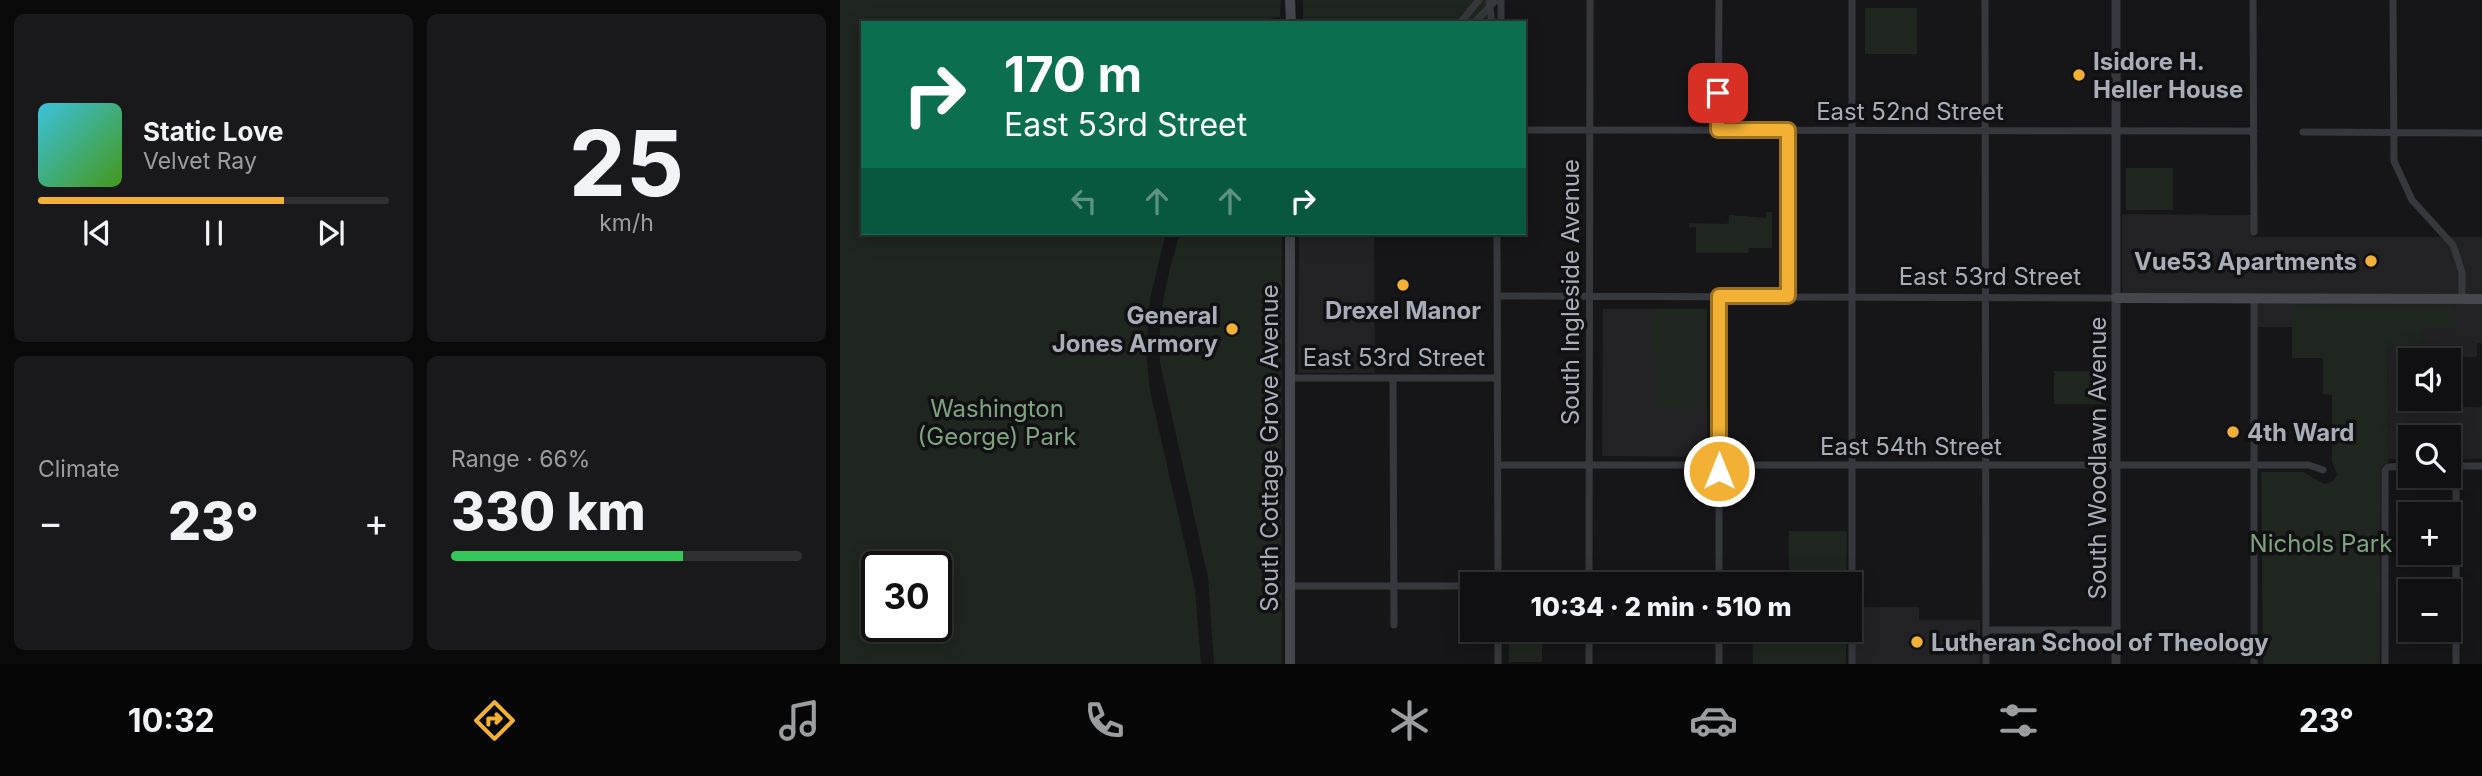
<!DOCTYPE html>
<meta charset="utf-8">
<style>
:root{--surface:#101012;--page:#19191b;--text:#f1f3f6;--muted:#9c9d9f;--line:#303032;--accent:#f2b134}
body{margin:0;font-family:Inter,sans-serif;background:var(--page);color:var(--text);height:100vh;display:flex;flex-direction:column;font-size:26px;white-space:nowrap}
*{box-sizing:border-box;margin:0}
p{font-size:23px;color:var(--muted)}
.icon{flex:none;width:38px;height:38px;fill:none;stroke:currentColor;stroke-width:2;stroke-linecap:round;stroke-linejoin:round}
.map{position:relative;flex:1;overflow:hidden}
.sheet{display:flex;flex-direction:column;gap:14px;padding:14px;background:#09090a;width:840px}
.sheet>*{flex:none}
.top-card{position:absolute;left:21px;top:21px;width:665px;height:214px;border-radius:0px;box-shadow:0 4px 18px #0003,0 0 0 2px var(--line);background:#0b6e4f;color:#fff;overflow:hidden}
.fabs{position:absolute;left:1558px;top:348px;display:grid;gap:14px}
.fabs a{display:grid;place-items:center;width:63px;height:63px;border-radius:0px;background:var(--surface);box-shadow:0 4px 18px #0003,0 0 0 2px var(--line);font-size:35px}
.speed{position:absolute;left:21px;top:551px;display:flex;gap:14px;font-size:35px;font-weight:700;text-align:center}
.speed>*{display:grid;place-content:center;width:91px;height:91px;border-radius:50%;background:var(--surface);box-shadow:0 4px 18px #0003,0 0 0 2px var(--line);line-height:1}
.speed .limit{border:4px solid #111;border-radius:10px;background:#fff;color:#111}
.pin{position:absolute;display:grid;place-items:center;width:60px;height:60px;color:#fff;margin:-30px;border-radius:14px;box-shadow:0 4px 10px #0006}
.me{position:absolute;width:77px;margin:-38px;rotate:0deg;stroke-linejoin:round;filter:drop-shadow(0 0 5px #0008)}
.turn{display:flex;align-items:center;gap:24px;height:147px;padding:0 28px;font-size:32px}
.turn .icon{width:91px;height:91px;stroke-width:2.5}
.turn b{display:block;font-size:49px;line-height:60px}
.lanes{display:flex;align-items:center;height:66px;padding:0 28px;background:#0003;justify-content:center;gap:35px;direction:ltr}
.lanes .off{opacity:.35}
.big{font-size:52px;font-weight:800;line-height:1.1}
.sheet .widget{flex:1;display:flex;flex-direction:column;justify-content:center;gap:10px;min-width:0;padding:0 24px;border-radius:10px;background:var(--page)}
.sheet .dial{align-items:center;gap:0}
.dial b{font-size:91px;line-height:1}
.song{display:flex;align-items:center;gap:21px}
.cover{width:84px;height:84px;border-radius:10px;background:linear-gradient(135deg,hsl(190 70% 55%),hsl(100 70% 35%))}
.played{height:7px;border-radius:4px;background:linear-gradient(90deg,var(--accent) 70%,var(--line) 70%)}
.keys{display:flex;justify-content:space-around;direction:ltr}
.heat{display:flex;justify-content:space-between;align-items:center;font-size:38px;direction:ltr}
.charge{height:10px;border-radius:5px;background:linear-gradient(90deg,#34c759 66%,var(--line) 0)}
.sheet .tiles{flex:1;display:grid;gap:14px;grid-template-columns:repeat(2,1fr)}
.trip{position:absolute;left:620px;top:572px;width:402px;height:70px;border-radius:0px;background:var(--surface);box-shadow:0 4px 18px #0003,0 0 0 2px var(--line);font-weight:800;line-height:70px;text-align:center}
.menu{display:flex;height:112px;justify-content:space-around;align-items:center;background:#060607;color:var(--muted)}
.menu .icon{width:49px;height:49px}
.menu .on{color:var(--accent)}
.menu b{font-size:32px;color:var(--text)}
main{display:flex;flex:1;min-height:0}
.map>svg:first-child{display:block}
.built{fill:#222225;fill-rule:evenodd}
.green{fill:#1e261f;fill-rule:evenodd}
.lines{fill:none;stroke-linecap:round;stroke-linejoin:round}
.minor{stroke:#37383d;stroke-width:7}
.tertiary{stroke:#37383d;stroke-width:9}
.secondary{stroke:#45474d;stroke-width:10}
.route-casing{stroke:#9d7322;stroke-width:18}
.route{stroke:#f2b134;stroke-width:12}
.poi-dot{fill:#f2b134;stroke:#111113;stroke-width:2.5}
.labels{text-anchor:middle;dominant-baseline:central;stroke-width:7;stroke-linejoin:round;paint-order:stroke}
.poi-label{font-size:24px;font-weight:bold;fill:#a8adb8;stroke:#111113;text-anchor:start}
.street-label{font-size:24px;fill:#a8adb8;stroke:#111113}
.park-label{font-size:24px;fill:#7fa381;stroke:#111113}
</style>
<main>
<section class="sheet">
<div class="tiles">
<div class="widget">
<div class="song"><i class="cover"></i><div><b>Static Love</b><p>Velvet Ray</p></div></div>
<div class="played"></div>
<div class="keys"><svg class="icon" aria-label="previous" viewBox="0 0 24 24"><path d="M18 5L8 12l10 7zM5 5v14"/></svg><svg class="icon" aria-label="pause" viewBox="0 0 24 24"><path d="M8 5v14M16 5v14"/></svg><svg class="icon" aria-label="next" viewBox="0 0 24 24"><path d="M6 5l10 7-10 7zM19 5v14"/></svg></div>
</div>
<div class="widget dial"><b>25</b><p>km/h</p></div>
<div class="widget"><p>Climate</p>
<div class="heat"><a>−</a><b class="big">23°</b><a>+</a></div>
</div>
<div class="widget"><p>Range · 66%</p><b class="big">330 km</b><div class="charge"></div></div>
</div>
</section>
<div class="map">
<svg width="1642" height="664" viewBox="0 0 1642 664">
<rect width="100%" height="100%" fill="#161618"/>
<path class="built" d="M1282 214 1412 215 1413 237H1642V343H1637V357H1618V407H1642V459H1608V438H1570V459H1549L1547 346H1567L1452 309 1453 327H1416V301L1282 300ZM1570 360H1608V399H1570Z
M459 233H534L535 373H458Z
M763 309H867V457L762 456Z
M1014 607H1079V620H1140V664H1014Z"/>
<path class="green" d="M0 0H441L440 17 406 23H23V233H326L310 299 306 351 310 391 355 588 361 664H0ZM37 567H96V626H37Z
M463 0H650L648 23H463Z
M1025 8H1077V54H1025Z
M1286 168H1333V210H1286Z
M926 212H932V248H909L908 253H856V227H849V223L885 224 889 223V215L926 218Z
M340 233H442V664H374L368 578 320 363C317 317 327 276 340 233Z
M1452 305 1613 306V328H1582V345L1547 347 1549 461 1541 468 1540 664H1423L1421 472H1463L1484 484 1493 481 1497 475 1492 461V395L1483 394V358H1452Z
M812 309H867V410L821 409V405L817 404V357H811Z
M1214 371H1265V404H1214Z
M949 531H1007L1006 584H949Z
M669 630H702V662H669Z
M929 630H1006V664H913L912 633H928Z"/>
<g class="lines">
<path class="minor" d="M649 0 652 23
M661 0V23
M1012 0V664
M1145 0 1146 664
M1413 0 1414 232
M1553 0 1554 161 1572 200 1613 245 1622 272V299
M620 23 639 0
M634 23 656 0
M684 130 1414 131
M878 130 879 0
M948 130V296
M1463 132 1642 133
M657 233 658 584
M657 296 1276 298
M450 378H657
M553 378 554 625
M658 465H1469L1483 470
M1608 466H1642
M749 584 750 0
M879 584V296
M450 586H632
M1146 630H1276
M658 664V630
M749 664V630
M879 664V630
M1414 664V299
M1545 664V470L1548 467 1570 466
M1616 664V466"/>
<path class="tertiary" d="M1276 664V0"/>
<path class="secondary" d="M450 0 451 23
M1276 298 1642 299
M450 664V233"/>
</g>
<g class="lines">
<defs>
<path id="route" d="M878 93V130H948V296H879V471"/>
</defs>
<use href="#route" class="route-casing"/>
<use href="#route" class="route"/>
</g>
<g class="poi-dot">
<circle cx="1239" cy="75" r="7"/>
<circle cx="1531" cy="261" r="7"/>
<circle cx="563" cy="285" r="7"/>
<circle cx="392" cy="329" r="7"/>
<circle cx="1393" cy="432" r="7"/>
<circle cx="1077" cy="642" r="7"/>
</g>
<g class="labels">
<g class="poi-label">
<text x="1253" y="61">Isidore H.<tspan x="1253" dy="28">Heller House</tspan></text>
<text x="1517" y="261" text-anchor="end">Vue53 Apartments</text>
<text x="563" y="310" text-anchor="middle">Drexel Manor</text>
<text x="378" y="315" text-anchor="end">General<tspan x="378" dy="28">Jones Armory</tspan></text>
<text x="1407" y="432">4th Ward</text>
<text x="1091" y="642">Lutheran School of Theology</text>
</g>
<g class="street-label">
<text x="1070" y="111">East 52nd Street</text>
<text x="1150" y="276">East 53rd Street</text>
<text transform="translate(730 292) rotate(-90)">South Ingleside Avenue</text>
<text x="554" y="357">East 53rd Street</text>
<text x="1071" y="446">East 54th Street</text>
<text transform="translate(429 448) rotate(-90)">South Cottage Grove Avenue</text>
<text transform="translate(1257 458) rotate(-90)">South Woodlawn Avenue</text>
</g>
<g class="park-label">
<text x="157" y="408">Washington<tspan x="157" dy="28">(George) Park</tspan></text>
<text x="1481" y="543">Nichols Park</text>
</g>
</g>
</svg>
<div class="fabs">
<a><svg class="icon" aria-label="sound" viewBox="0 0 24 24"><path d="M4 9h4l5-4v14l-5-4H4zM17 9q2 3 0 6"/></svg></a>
<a><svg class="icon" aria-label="search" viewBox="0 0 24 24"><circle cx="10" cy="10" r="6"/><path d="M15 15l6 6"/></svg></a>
<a>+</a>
<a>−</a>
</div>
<div class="speed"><div class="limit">30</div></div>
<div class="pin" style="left:878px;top:93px;background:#d93025"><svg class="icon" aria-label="arrive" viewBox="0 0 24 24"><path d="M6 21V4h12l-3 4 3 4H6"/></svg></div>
<svg class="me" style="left:879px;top:471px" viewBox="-20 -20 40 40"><circle r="17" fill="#f2b134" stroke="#fff" stroke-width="3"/><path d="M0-11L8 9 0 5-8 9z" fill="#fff"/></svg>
<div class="trip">10:34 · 2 min · 510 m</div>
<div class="top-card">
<div class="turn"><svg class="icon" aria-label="right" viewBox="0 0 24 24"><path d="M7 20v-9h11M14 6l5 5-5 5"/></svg><div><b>170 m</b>East 53rd Street</div></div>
<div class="lanes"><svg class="icon off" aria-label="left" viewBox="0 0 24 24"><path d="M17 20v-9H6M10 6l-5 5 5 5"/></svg><svg class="icon off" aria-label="ahead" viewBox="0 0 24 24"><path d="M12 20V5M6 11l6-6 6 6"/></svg><svg class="icon off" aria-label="ahead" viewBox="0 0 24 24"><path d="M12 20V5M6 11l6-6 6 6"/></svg><svg class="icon" aria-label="right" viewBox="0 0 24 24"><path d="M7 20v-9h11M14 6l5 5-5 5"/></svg></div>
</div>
</div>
</main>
<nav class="menu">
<b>10:32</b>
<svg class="icon on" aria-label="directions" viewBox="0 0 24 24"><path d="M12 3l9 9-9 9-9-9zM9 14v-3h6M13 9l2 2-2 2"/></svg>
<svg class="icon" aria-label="music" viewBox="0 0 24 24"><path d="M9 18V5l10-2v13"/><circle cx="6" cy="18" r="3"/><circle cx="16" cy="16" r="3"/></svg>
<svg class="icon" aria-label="phone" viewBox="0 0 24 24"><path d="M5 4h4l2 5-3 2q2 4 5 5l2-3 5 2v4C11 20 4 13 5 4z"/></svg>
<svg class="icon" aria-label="climate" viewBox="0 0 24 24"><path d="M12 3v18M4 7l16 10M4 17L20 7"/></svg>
<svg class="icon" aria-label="car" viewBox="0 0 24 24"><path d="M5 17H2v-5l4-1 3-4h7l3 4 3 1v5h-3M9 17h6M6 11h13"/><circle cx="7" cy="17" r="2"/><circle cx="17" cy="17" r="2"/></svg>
<svg class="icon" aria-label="filters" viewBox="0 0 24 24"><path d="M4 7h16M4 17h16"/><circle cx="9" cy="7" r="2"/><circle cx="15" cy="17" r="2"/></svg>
<b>23°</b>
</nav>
